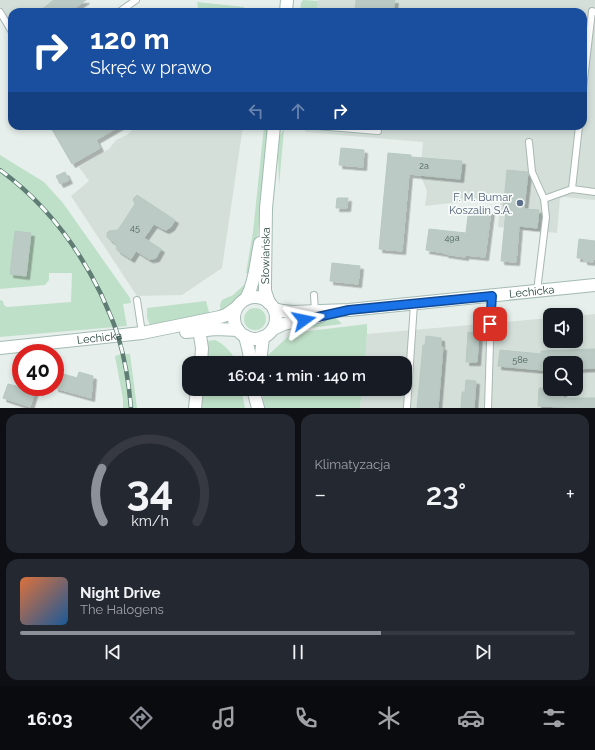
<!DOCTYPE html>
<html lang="pl">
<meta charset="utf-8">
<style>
:root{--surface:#171b24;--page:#242831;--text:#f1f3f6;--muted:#9ea1a6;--line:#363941;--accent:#8c9099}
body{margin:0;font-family:Raleway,sans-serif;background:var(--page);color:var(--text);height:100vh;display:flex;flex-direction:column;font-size:15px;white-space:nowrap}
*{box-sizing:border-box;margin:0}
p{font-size:13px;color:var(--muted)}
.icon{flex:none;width:22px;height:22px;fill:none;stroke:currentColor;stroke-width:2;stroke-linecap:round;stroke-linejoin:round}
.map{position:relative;height:408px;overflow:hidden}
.drawer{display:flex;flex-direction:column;gap:6px;padding:6px;background:#0d0f14;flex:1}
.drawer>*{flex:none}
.banner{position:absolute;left:8px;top:8px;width:579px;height:122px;border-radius:12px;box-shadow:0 2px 6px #0003;background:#1a4fa0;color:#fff;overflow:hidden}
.tools{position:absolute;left:543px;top:308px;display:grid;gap:8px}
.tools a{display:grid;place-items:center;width:40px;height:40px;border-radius:8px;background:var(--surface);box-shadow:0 2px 6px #0003;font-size:20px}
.speed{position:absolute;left:12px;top:344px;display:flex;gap:8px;font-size:20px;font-weight:700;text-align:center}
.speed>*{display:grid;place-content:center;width:52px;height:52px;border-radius:50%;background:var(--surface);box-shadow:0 2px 6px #0003;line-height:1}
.speed .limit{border:6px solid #d22;background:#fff;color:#111}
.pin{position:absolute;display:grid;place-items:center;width:34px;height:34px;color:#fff;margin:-17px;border-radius:8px;box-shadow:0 2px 6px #0006}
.me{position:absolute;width:44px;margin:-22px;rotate:78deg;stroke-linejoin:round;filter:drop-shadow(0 0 3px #0008)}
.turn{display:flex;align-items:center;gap:14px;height:84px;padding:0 16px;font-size:18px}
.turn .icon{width:52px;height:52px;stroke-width:2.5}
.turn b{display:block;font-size:28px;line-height:34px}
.lanes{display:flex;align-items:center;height:38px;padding:0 16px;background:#0003;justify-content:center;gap:20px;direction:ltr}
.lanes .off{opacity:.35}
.big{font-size:30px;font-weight:600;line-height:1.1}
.drawer .widget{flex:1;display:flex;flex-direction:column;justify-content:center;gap:6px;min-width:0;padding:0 14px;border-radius:12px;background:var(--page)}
.drawer .dial{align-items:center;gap:0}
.dial svg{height:104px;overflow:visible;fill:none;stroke:var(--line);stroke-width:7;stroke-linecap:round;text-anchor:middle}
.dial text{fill:var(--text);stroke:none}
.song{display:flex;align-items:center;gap:12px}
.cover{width:48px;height:48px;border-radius:6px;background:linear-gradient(135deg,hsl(20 70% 55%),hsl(210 70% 35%))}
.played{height:4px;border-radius:2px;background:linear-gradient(90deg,var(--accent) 65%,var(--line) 65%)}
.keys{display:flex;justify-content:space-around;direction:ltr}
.heat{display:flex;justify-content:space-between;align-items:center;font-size:22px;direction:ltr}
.drawer .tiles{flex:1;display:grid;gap:6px;grid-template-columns:1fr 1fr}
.widget:last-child{grid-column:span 2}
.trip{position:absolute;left:182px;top:356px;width:230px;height:40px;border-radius:12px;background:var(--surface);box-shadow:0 2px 6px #0003;font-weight:600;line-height:40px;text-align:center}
.dock{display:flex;height:64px;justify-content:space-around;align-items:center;background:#090b0e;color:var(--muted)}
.dock .icon{width:28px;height:28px}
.dock .current{color:var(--accent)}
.dock b{font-size:18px;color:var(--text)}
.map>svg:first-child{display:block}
.built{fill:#d4dfda;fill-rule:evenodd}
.green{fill:#bfe0c8}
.building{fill:#bbcac4;stroke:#b8c9c2;filter:url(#shadow)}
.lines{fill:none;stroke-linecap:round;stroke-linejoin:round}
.lane-casing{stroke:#a8b8b2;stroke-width:8}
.street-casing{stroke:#a8b8b2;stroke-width:14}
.secondary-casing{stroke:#a4bbb3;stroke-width:14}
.lane{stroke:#fff;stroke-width:6}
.street{stroke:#fff;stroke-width:12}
.secondary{stroke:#fff;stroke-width:12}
.rail-casing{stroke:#5f7d75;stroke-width:4.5}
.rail{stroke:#f7fbf9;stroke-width:3;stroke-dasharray:9;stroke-linecap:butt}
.route-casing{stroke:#114b97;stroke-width:10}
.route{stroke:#1a73e8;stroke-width:7}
.service-dot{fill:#5c6f8a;stroke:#f7fbf9;stroke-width:1.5}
.labels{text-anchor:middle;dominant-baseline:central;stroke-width:3.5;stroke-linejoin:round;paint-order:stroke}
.number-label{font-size:9px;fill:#4a645c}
.service-label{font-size:11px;fill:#4e5e75;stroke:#f7fbf9;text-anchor:end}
.street-label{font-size:11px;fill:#24423a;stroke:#f7fbf9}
</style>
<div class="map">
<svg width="595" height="408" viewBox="0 0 595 408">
<defs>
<filter id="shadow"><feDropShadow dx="3.5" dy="3.5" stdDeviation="0" flood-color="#0004"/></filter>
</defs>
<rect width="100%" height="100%" fill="#e6efeb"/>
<path class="built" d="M0 0H53L62 12H12V35L0 18Z
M318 0H595V200L565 197 560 198 557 233 498 227 501 197 425 206 427 191 420 174 423 142 305 132V126H583V12H317Z
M137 126H243L222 268 182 295 137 296 71 196 89 181 79 167 109 149 116 140 127 135Z
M595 314V408H360L362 389H405V363H365L367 334 550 318V341H576V316ZM550 363H576V389H550Z"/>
<path class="green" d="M303 0 318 1 317 12H300L301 3Z
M197 2 244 7 243 12H199Z
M264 126H269L258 233 250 273H246L253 232Z
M284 129 279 186 278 157 279 137Z
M0 155 44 182 63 203 130 298 131 303 123 304 127 326 0 337V300L3 301 4 305 7 307 71 302 72 273H49V280L45 285 0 289Z
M248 284C241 296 232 305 221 313L220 305 222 300 233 295 244 285Z
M206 301 210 316 164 323 150 325 147 318V308Z
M244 319a11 11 0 1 1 22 0a11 11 0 1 1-22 0Z
M333 318H336L342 324 301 329 298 328 296 325Z
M367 324V334L365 363H263L266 357 292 333Z
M215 340C223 343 235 355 236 363H205L207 341Z
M122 354H130L137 408H123V399L115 356Z
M202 389H241L245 408H201Z
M262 389H362L360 408H264Z"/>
<path class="building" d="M54 0H86L69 12H38Z
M356 0H395L393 12H355Z
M50 126H120L96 140 100 148 72 164Z
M341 148 364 150 363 167 339 165Z
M388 153 411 155V157L462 161 460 179 409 174 402 251 379 249Z
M507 170 528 172 524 209 539 210 537 228 519 226 516 262 501 261 506 211H503Z
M65 172 69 180 60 184 56 176Z
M137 195 175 220 171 227 166 230 163 229 154 224 144 238 161 249 156 258 152 259H149L136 251 131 259 117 250 116 244 109 239 107 237V233L109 231 118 230 135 204 133 199Z
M337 198H348L347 208H336Z
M469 208 475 209 476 208 491 211 485 257 465 255V257L445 254V253L426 250 429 229 466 233Z
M15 231 31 233 26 276 10 274Z
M579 239 595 241V259H593V262L584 261V258H577Z
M332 263 360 266 358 284 330 281Z
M468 332 479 333 477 362H466Z
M426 336 441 338V347H443L438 408H417L423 345H425Z
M595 349V368L576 369V363H550V370H543L498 366 500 350 541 354V351Z
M57 372 77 378 79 372 93 376 91 398 55 388V378Z
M466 380 476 381 474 408H461L462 392H465Z
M8 384 20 387H36L30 407 3 398Z
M539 388 563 389V398H595V408H565V407L538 406Z"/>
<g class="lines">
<defs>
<path id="lane" d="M0 12 12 32
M119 12 136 0
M583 88 592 11 595 12
M317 126 378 131
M529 142 532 172 544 199 546 217 537 291
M572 189 579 126
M544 199 572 189 595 192
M314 295 315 312
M137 300 142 333
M407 407 414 304
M488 408 491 310 492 296"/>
<path id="street" d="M198 323 202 348 201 363
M195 408 197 389"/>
<g id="secondary">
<path d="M286 12 287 0"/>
<circle cx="255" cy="318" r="21"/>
<path d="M246 299C255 282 256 262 260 243"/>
<path id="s1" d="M269 303 265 291V284L266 208 274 126"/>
<path id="s2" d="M274 309 283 311 292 312 349 310 595 285"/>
<path d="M273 329 284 324 321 316"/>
<path d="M186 332 216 329 238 330"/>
<path d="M245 336 249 352 250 363"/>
<path id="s3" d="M0 348 142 333 220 317 226 315 236 308"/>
<path d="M260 363 263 337"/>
<path d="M253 389 258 408"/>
</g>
</defs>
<use href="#lane" class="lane-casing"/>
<use href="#street" class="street-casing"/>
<use href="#secondary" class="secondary-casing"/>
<use href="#lane" class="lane"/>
<use href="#street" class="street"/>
<use href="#secondary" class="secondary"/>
<defs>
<path id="rail" d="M0 170C44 202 77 245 101 294 107 308 114 322 118 336 125 359 129 384 131 408"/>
</defs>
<use href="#rail" class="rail-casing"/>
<use href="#rail" class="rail"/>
</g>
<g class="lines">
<defs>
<path id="route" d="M304 320 349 310 492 296 490 324"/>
</defs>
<use href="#route" class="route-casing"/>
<use href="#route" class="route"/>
</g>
<circle class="service-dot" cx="520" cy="203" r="4"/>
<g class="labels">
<g class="number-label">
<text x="424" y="166">2a</text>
<text x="135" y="228">45</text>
<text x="452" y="238">49a</text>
<text x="520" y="360">58e</text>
</g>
<g class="service-label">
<text x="512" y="197">F. M. Bumar<tspan x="512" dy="13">Koszalin S.A.</tspan></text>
</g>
<g class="street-label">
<text stroke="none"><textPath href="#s1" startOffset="48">Słowiańska</textPath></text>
<text stroke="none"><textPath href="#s2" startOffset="259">Lechicka</textPath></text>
<text stroke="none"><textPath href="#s3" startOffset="100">Lechicka</textPath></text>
</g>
</g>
</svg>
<div class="tools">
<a><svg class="icon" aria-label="sound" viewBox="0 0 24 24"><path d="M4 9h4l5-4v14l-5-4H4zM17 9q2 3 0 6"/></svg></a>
<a><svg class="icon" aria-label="search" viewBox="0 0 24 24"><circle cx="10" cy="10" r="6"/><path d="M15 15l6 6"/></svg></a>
</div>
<div class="speed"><div class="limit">40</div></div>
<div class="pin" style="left:490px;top:324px;background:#d93025"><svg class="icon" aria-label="arrive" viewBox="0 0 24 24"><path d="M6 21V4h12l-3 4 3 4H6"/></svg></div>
<svg class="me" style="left:304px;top:320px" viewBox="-20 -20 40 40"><path d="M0-17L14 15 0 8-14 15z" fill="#1a73e8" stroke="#fff" stroke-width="4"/></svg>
<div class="trip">16:04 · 1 min · 140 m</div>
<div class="banner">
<div class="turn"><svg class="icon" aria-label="right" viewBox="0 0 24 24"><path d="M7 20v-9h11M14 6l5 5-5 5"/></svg><div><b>120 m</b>Skręć w prawo</div></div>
<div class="lanes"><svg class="icon off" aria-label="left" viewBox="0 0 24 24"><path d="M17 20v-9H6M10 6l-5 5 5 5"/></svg><svg class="icon off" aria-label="ahead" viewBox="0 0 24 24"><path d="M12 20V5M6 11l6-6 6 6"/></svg><svg class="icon" aria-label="right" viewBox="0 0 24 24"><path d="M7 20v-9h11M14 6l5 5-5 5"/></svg></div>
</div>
</div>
<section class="drawer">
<div class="tiles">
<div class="widget dial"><svg viewBox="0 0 100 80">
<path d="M14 69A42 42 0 1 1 86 69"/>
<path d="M14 69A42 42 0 0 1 13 28" stroke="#8c9099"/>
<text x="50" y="56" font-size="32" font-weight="700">34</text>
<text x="50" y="72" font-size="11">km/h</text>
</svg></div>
<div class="widget"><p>Klimatyzacja</p>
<div class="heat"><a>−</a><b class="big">23°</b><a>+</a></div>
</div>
<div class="widget">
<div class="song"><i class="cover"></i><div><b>Night Drive</b><p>The Halogens</p></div></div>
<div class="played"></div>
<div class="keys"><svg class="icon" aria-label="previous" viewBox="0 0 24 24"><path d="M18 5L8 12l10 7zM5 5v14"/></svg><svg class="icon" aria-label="pause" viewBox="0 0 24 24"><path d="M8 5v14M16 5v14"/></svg><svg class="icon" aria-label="next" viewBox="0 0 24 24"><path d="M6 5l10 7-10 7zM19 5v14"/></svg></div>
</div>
</div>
</section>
<nav class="dock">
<b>16:03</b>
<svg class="icon current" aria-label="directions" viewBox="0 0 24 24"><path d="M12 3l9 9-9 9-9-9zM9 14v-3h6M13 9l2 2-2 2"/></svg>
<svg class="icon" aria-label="music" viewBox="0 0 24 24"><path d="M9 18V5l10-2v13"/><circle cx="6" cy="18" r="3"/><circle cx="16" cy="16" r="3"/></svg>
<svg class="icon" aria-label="phone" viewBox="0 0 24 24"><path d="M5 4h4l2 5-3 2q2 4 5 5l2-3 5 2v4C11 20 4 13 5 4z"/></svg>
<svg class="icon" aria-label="climate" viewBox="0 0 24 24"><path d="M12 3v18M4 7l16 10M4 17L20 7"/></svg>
<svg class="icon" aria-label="car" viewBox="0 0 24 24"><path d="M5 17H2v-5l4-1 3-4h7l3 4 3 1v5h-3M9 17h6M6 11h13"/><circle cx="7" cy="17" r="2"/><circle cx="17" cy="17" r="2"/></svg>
<svg class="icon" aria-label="filters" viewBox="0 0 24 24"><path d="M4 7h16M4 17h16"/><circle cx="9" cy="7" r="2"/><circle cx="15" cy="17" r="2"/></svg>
</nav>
